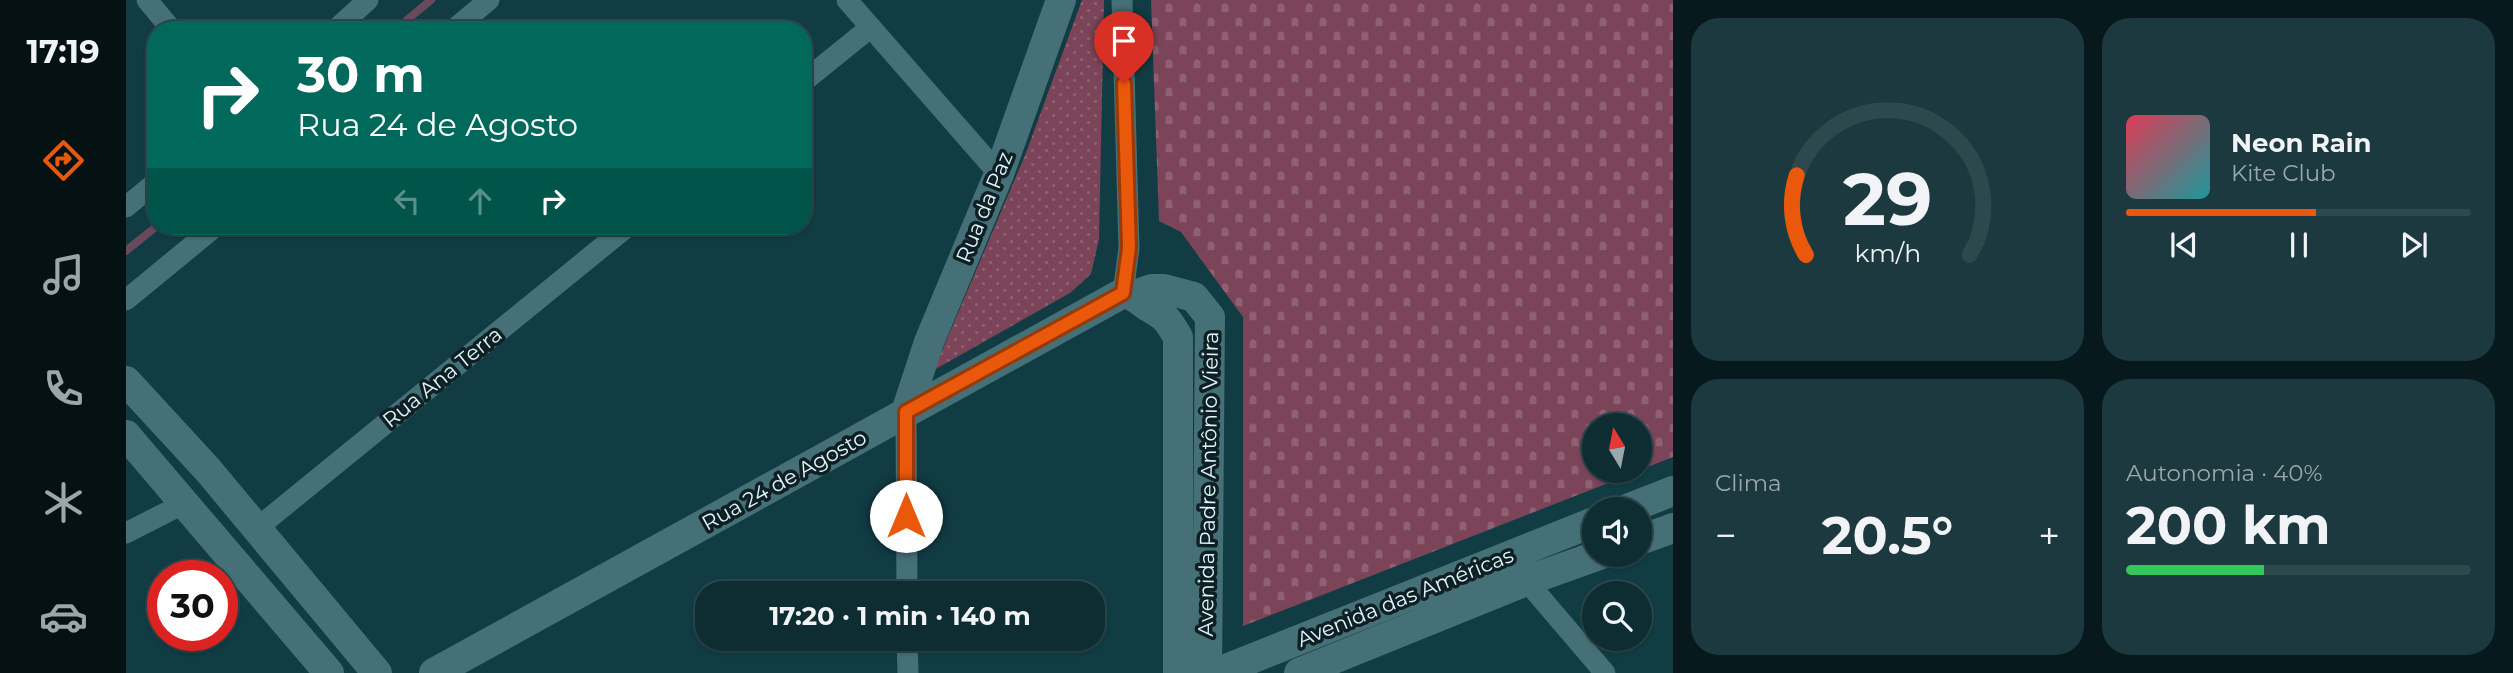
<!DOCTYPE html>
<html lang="pt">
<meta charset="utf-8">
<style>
:root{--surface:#0d2d33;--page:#1b393f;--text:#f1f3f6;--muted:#9aa8ac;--line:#2d494e;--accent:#ea580c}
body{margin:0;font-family:Montserrat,sans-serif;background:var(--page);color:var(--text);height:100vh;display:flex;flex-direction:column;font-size:26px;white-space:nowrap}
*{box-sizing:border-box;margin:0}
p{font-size:23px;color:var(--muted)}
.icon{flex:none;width:38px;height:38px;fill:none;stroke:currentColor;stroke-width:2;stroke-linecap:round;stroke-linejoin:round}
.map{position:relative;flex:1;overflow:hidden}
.details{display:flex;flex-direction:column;gap:18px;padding:18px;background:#07191c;width:840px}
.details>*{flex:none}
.banner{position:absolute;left:21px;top:21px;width:665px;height:214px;border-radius:28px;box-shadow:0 2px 5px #0004,0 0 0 2px var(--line);background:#00695c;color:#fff;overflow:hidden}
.needle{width:46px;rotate:350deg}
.buttons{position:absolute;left:1456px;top:413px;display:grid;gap:14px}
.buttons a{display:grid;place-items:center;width:70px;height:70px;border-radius:50%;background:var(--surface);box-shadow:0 2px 5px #0004,0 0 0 2px var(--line);font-size:35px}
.speed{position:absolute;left:21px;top:560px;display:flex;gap:14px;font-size:35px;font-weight:700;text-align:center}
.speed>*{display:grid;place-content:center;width:91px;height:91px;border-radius:50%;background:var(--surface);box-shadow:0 2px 5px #0004,0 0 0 2px var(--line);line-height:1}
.speed .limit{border:10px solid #d22;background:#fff;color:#111}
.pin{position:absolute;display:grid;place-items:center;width:60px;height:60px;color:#fff;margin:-72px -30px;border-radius:50% 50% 50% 0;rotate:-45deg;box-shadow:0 0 7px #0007}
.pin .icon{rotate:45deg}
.me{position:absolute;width:77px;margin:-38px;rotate:0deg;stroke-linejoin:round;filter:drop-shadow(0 0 5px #0008)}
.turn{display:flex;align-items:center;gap:24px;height:147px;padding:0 35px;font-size:32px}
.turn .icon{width:91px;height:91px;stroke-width:2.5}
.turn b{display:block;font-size:49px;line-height:60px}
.lanes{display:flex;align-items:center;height:66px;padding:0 35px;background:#0003;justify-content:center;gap:35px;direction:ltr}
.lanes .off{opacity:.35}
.big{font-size:52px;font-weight:700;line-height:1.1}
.details .widget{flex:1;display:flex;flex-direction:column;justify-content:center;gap:10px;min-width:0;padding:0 24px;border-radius:28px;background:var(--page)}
.details .dial{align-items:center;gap:0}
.dial svg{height:182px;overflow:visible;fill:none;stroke:var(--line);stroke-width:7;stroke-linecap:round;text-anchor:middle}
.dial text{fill:var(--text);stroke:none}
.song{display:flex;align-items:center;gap:21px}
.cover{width:84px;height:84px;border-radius:10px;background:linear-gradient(135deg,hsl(350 70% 55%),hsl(180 70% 35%))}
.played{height:7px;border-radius:4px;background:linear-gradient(90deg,var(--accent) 55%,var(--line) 55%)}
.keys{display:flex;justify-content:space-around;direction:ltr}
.heat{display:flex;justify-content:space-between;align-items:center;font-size:38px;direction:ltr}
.charge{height:10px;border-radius:5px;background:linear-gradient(90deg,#34c759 40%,var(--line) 0)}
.details .tiles{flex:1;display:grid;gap:18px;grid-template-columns:repeat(2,1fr)}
.trip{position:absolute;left:569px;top:581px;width:410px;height:70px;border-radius:28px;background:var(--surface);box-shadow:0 2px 5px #0004,0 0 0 2px var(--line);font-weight:700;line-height:70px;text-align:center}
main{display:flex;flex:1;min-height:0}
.dock{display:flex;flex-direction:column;width:126px;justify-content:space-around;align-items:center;background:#051214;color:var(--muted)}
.dock .icon{width:49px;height:49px}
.dock .selected{color:var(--accent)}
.dock b{font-size:32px;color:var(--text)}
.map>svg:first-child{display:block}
.grass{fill:url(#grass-dots)}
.cemetery{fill:url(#cemetery-stones)}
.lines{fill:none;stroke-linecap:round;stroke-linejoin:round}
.stream{stroke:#694a5c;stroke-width:8}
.street{stroke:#467078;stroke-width:21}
.secondary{stroke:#467078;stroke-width:30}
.route-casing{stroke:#983908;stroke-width:18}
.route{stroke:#ea580c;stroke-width:12}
.labels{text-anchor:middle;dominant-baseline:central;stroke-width:7;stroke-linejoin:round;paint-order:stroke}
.street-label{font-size:21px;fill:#dff6fa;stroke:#0f2024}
</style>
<main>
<nav class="dock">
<b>17:19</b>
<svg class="icon selected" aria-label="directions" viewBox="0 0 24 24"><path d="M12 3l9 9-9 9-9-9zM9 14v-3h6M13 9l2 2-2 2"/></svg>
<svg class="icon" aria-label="music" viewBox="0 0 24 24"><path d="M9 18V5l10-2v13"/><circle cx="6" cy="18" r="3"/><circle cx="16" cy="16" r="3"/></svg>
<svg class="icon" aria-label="phone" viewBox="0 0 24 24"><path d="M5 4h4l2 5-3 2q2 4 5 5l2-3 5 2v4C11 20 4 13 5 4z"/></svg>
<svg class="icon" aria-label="climate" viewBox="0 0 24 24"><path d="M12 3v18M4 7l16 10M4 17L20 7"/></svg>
<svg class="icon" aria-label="car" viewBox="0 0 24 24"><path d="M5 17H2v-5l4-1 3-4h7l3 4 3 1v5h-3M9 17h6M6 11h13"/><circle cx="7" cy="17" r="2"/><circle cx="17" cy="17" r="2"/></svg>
</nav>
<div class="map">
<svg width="1547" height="673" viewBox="0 0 1547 673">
<defs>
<pattern id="grass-dots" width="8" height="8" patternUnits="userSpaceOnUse" patternTransform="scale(1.75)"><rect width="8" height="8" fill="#7c4458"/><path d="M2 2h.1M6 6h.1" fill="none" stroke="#8e6071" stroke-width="1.8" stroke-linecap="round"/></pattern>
<pattern id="cemetery-stones" width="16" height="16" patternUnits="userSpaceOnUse" patternTransform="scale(1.75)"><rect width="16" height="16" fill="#7c4458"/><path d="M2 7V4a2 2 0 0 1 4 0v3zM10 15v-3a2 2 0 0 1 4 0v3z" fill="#8e6071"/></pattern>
</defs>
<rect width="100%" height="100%" fill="#113c44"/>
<path class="grass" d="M956 0H978L973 239 965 274 944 293 799 375 813 358 900 153Z"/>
<path class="cemetery" d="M1025 0H1547V457L1514 470V425H1468V471H1513L1117 626V317L1055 232 1033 221Z"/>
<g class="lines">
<path class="stream" d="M269 30 305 0
M0 251 31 226"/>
<path class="street" d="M21 0 46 30
M721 0 873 174
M996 0 1003 248 997 293
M209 30 242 0
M327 30 363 0
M677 82 745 27
M0 207 30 182
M0 300 90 226
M780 412 781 593
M130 529 502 226
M0 533 57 504
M1392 571 1479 673
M781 639 782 673"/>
<path class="secondary" d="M1009 295 1026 289H1038L1068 297 1084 317 1081 673
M0 381 82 470 251 673
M780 412 803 342 873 174 935 0
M0 435 203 673
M1501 509 1547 491
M1514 540 1547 528
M308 673 997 293C1009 295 1012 300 1021 306 1040 317 1040 317 1052 337V673
M1090 673 1468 522
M1173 673 1400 581 1473 555"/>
</g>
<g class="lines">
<defs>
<path id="route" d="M780 516V412L997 293 1003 248 998 83"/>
</defs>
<use href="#route" class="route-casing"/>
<use href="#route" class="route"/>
</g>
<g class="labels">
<g class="street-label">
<text transform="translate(858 207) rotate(-68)">Rua da Paz</text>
<text transform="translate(316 377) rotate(-39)">Rua Ana Terra</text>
<text transform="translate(658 480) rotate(-29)">Rua 24 de Agosto</text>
<text transform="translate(1082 484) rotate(-89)">Avenida Padre Antônio Vieira</text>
<text transform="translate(1279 597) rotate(-22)">Avenida das Américas</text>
</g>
</g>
</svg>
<div class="buttons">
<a><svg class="needle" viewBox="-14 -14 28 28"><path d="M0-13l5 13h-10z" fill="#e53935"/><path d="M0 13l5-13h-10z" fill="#9aa8ac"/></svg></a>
<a><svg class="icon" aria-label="sound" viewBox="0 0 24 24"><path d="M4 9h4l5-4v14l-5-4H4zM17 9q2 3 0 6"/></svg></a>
<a><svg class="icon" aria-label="search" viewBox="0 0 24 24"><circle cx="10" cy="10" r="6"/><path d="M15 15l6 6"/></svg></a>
</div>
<div class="speed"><div class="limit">30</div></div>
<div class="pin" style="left:998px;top:83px;background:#d93025"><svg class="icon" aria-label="arrive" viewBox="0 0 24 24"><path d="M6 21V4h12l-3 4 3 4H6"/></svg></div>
<svg class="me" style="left:780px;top:516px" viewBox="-20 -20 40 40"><circle r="19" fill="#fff"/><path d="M0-13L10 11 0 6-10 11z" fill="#ea580c"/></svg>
<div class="trip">17:20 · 1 min · 140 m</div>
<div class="banner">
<div class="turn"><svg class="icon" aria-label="right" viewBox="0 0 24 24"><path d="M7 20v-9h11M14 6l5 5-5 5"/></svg><div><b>30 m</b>Rua 24 de Agosto</div></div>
<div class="lanes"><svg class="icon off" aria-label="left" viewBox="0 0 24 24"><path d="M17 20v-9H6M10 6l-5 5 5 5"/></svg><svg class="icon off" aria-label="ahead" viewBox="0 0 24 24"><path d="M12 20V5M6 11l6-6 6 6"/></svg><svg class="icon" aria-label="right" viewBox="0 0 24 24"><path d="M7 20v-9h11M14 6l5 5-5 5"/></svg></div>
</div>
</div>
<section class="details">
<div class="tiles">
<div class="widget dial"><svg viewBox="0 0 100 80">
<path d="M14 69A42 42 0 1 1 86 69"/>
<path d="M14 69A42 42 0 0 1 10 34" stroke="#ea580c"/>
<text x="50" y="56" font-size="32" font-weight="700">29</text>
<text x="50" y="72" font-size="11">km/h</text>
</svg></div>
<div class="widget">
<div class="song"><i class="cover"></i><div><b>Neon Rain</b><p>Kite Club</p></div></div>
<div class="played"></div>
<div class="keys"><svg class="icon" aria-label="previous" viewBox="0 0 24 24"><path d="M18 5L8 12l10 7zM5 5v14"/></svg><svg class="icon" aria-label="pause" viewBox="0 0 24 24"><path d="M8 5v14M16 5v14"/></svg><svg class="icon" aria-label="next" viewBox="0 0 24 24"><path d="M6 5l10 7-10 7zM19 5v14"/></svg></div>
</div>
<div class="widget"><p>Clima</p>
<div class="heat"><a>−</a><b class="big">20.5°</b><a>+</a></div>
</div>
<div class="widget"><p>Autonomia · 40%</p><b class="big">200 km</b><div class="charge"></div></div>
</div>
</section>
</main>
